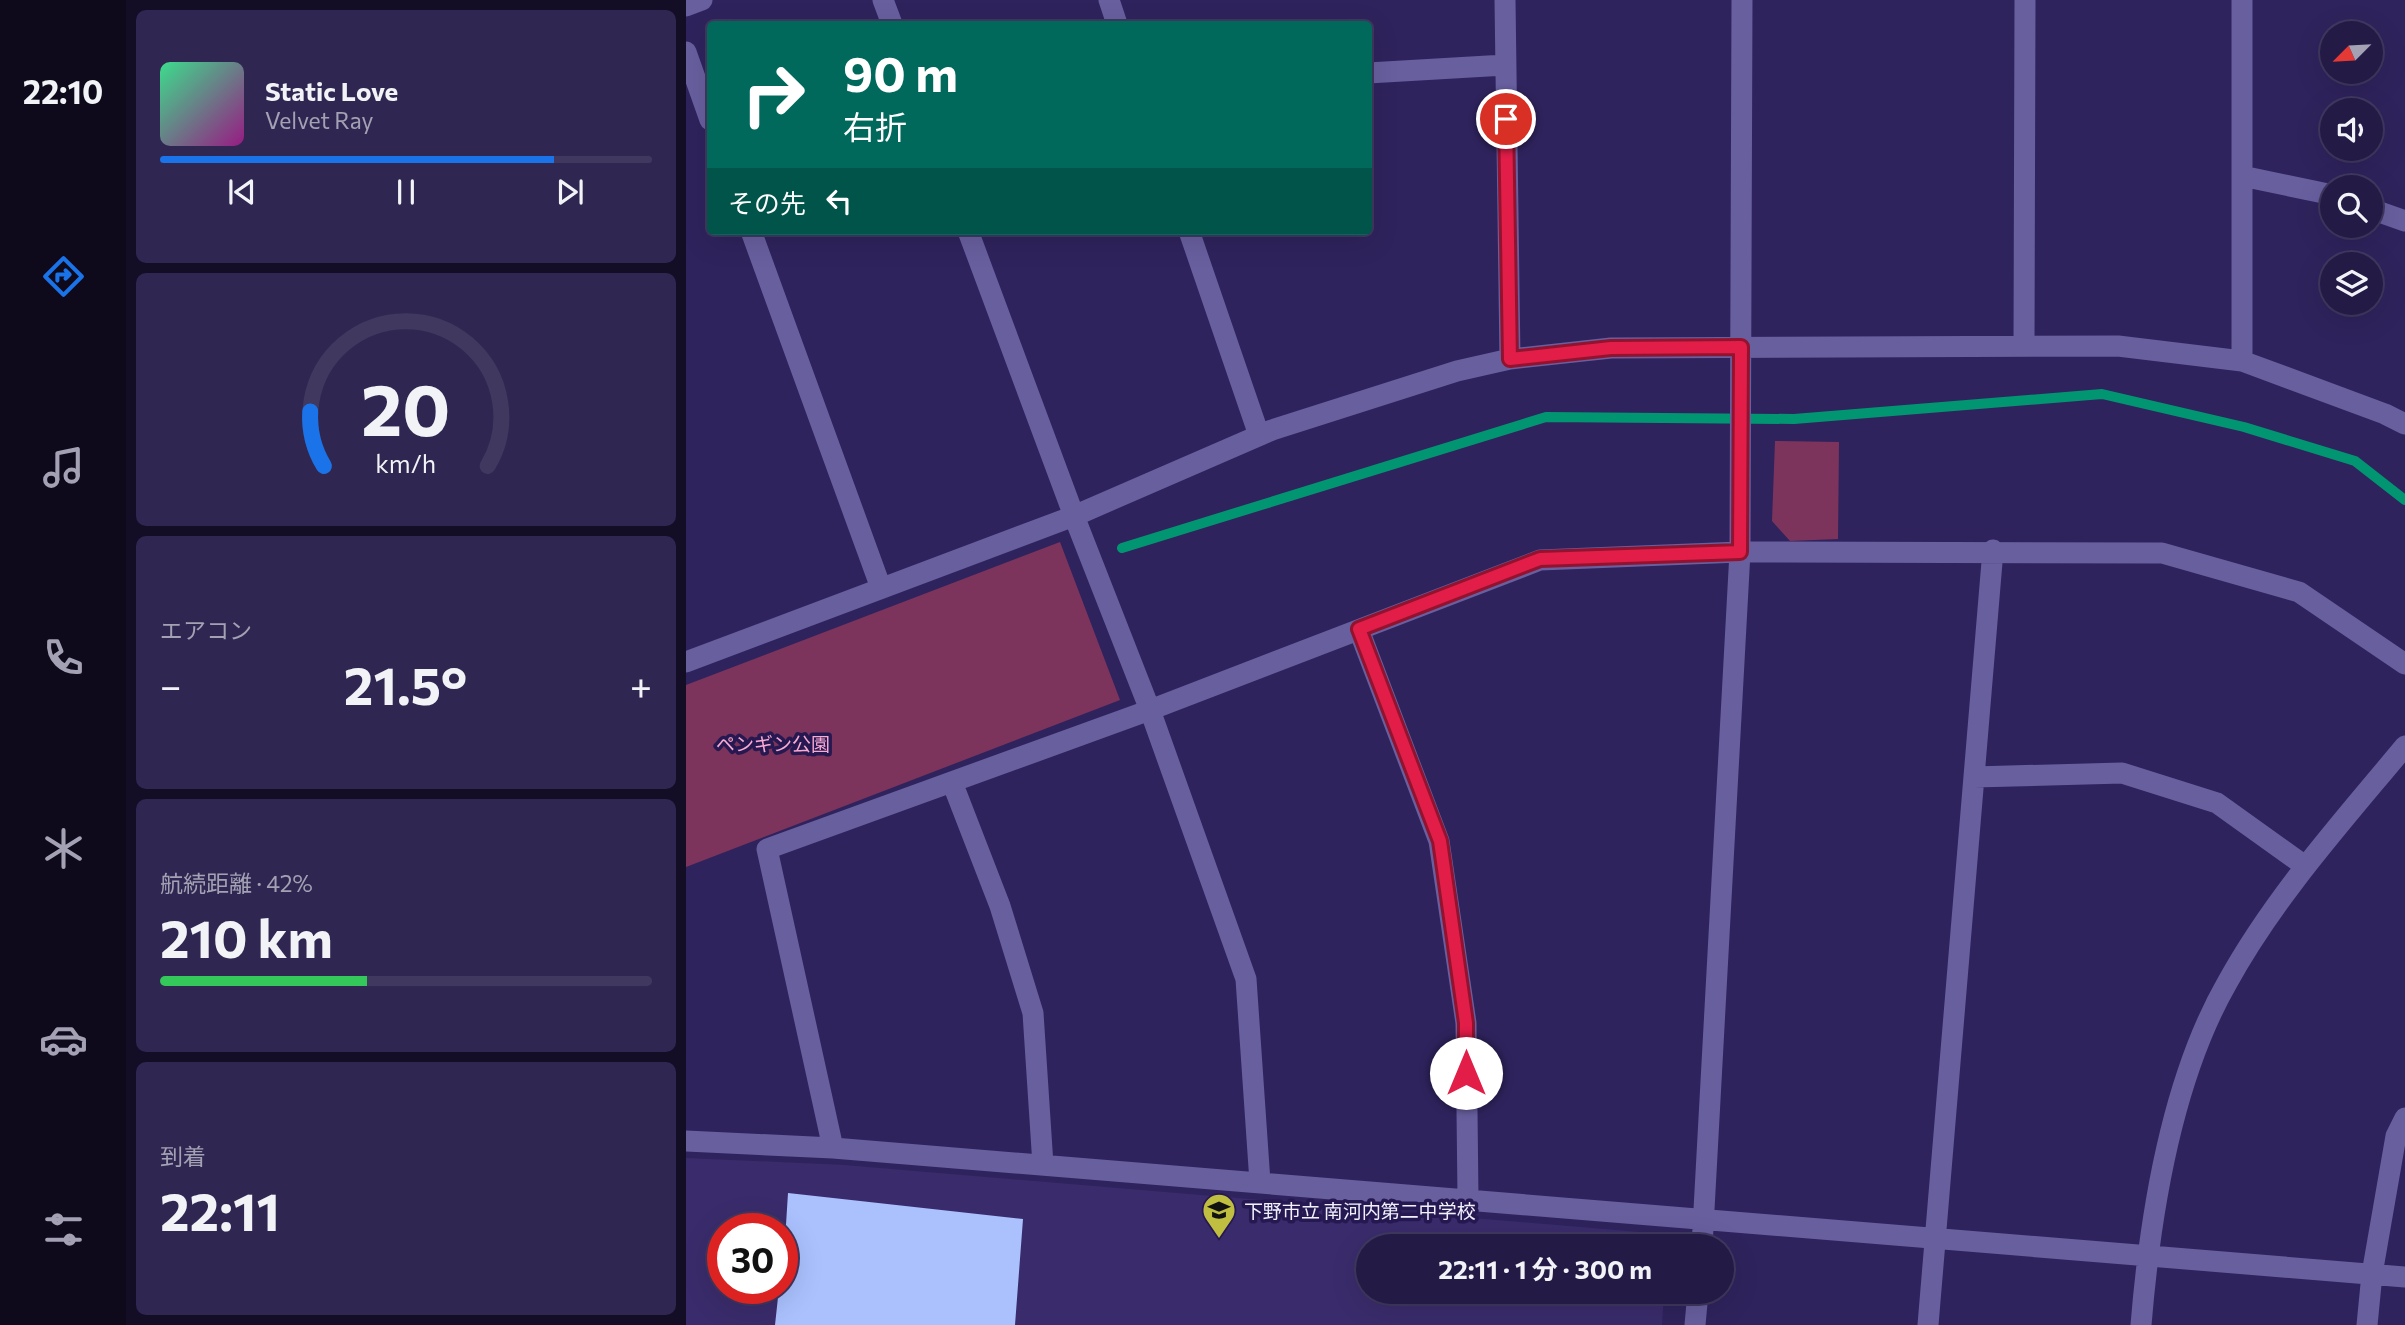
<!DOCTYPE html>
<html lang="ja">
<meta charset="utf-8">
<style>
:root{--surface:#231a46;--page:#2f2751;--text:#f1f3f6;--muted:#a3a1b3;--line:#40385f;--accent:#1a73e8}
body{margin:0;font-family:Commissioner,"Noto Sans JP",sans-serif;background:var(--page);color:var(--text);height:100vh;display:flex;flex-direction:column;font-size:26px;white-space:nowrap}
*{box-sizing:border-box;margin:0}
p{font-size:23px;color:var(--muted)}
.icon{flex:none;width:38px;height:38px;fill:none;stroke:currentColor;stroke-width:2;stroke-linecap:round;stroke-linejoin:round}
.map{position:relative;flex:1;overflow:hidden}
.panel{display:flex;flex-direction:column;gap:10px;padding:10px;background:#130e26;width:560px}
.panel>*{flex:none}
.banner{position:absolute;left:21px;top:21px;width:665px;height:214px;border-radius:7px;box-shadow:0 7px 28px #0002,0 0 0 2px var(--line);background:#00695c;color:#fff;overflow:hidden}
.needle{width:46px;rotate:246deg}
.tools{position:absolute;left:1634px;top:21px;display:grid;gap:14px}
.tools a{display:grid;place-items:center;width:63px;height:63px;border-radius:50%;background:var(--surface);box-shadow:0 7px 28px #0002,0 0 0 2px var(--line);font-size:35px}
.speed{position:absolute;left:21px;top:1213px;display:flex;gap:14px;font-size:35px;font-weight:700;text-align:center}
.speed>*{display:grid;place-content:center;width:91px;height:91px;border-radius:50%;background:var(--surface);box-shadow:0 7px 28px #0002,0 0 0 2px var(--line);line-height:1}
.speed .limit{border:10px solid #d22;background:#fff;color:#111}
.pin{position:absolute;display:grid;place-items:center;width:60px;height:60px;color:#fff;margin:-30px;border:4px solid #fff;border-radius:50%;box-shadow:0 2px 7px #0007}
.me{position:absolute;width:77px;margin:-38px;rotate:0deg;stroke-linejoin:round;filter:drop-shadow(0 0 5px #0008)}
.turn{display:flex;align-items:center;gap:24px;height:147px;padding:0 21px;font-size:32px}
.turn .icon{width:91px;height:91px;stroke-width:2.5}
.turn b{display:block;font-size:49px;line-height:60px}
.then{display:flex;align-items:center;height:66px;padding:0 21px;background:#0003;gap:14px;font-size:26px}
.big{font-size:52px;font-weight:700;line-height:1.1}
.panel .widget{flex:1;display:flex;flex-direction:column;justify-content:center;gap:10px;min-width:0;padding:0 24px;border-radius:10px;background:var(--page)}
.panel .dial{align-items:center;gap:0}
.dial svg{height:182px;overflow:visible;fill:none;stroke:var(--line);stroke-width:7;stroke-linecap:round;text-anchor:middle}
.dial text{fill:var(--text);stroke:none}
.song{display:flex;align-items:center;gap:21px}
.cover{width:84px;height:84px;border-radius:10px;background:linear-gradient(135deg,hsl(150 70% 55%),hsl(310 70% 35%))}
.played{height:7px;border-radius:4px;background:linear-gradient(90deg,var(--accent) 80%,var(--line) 80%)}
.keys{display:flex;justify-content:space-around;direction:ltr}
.heat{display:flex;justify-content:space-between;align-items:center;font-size:38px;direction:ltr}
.charge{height:10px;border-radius:5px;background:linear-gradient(90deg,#34c759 42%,var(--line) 0)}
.trip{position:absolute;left:670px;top:1234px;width:378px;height:70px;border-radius:35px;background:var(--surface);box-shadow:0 7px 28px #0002,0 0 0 2px var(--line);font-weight:700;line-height:70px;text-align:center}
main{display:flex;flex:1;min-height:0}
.tabs{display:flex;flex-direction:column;width:126px;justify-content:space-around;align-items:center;background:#0e0a1c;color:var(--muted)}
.tabs .icon{width:49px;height:49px}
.tabs .active{color:var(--accent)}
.tabs b{font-size:32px;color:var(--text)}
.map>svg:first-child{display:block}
.built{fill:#3a2c6c;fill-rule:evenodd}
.green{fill:#7d345c}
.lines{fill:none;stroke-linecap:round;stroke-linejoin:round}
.stream{stroke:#029572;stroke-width:10}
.building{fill:#aac1fe}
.minor{stroke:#685f9f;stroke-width:21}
.route-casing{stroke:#92132f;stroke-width:18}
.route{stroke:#e11d48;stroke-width:12}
.labels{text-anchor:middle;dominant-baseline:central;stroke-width:7;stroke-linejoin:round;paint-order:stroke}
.park-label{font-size:19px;fill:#fbaad2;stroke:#261851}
.poi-label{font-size:19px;fill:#f0f0fe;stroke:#261851;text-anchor:start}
</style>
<main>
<nav class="tabs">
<b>22:10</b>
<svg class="icon active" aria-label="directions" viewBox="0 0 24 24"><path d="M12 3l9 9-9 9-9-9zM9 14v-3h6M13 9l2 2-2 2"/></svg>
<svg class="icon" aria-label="music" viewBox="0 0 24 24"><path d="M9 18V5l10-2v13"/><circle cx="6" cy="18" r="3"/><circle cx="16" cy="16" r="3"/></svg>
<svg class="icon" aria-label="phone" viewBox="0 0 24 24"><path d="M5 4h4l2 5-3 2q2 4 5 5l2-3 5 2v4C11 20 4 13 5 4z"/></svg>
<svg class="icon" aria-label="climate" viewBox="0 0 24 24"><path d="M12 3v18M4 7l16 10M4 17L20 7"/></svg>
<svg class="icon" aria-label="car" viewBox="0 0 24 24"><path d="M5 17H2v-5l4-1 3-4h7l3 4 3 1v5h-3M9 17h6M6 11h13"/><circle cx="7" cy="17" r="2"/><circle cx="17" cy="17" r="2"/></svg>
<svg class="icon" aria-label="filters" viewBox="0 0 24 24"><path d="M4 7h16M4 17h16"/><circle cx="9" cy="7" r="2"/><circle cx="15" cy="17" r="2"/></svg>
</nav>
<section class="panel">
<div class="widget">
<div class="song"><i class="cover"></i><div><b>Static Love</b><p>Velvet Ray</p></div></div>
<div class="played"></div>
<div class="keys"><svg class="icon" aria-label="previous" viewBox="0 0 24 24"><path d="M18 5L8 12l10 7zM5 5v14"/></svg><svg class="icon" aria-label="pause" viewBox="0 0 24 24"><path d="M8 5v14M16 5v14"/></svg><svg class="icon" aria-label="next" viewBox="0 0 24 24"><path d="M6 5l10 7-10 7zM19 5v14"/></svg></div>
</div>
<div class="widget dial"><svg viewBox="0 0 100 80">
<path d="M14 69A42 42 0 1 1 86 69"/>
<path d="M14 69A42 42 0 0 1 8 45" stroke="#1a73e8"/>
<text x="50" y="56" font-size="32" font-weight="700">20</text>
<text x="50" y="72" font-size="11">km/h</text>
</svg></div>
<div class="widget"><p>エアコン</p>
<div class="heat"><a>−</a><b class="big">21.5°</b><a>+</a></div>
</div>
<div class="widget"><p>航続距離 · 42%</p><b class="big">210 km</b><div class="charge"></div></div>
<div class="widget"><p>到着</p><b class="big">22:11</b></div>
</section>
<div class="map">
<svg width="1719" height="1325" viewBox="0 0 1719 1325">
<rect width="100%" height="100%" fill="#2f235d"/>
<path class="built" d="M0 1158 158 1165 965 1233 975 1246H682V1292H978L976 1325H0ZM37 1228H96V1288H37Z"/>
<path class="green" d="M1089 441 1153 442 1152 539 1104 541 1086 521Z
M374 542 434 700 0 867V685Z"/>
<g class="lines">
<path class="stream" d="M436 548 860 417 1108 419 1416 394 1558 427 1669 461 1719 500"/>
</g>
<path class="building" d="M102 1193 337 1219 329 1325H89L93 1288H96Z"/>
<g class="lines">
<path class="minor" d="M197 0 206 24
M423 0 431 24
M819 0 824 359
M1556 0V361
M0 6 16 0
M0 52 24 120
M682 73 819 65
M1556 176 1647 195
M1685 209 1719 221
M65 231 195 588
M282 231 388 516 464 710 560 979 574 1182
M503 231 573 435
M1338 346 1339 0
M673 630 753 841 780 1023 782 1198
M0 662 388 516 586 430 771 371 824 359 925 348 1432 346 1556 361 1699 414 1719 424
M1288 777 1436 773 1531 803 1619 866
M266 782 314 906 347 1013 357 1165
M0 1141 147 1148 1719 1277
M147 1148 81 849 464 710 854 560 1054 552 1476 553 1613 592 1719 664
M1016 1246 1054 552 1056 0
M1009 1325 1012 1292
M1242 1325 1307 550
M1455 1325C1464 1215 1486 1079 1541 983 1589 896 1656 822 1719 746
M1681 1325 1686 1274 1710 1136 1719 1118"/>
</g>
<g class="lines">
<defs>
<path id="route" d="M780 1073V1023L754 841 673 629 854 559 1054 552 1055 347 925 348 824 359 820 119"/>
</defs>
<use href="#route" class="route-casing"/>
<use href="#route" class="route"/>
</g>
<defs>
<symbol id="school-pin" viewBox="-11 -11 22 30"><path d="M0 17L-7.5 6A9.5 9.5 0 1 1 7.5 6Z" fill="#c0be41" stroke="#261851"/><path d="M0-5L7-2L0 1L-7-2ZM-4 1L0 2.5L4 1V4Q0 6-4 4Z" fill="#111"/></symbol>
</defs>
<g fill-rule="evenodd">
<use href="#school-pin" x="514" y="1191" width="38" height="52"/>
</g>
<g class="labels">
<g class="park-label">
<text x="87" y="743">ペンギン公園</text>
</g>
<g class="poi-label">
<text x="558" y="1210">下野市立 南河内第二中学校</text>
</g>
</g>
</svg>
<div class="tools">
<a><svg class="needle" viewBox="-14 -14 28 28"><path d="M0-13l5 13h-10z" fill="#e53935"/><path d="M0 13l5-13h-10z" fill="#a3a1b3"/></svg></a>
<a><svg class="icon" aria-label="sound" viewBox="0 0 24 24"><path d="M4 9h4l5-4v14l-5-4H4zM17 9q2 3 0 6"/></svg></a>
<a><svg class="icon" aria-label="search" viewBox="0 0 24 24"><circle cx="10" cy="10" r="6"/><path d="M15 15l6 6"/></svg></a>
<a><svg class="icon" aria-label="layers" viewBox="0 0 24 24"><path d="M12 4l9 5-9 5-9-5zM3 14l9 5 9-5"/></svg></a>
</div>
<div class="speed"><div class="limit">30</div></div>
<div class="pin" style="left:820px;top:119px;background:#d93025"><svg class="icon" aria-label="arrive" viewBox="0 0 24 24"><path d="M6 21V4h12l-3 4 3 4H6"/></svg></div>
<svg class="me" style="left:780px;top:1073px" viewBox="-20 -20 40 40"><circle r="19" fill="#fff"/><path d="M0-13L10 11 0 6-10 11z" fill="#e11d48"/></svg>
<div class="trip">22:11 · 1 分 · 300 m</div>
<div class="banner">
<div class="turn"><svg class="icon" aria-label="right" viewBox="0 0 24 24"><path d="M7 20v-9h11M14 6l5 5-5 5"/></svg><div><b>90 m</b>右折</div></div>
<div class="then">その先<svg class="icon" aria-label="left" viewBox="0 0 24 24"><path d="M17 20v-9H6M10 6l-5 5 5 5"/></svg></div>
</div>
</div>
</main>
